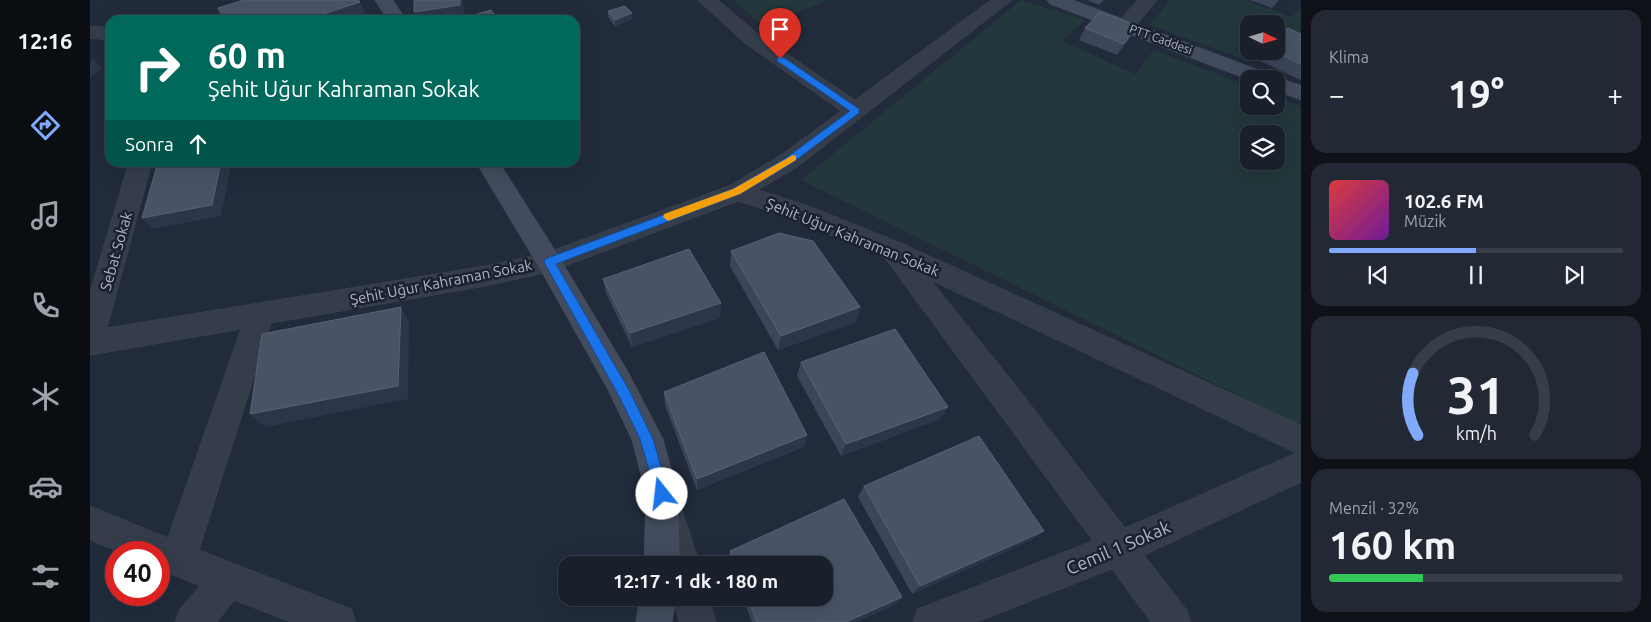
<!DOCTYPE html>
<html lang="tr">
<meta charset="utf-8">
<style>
:root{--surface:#19202c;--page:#222834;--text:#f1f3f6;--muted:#9fa3a9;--line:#373e48;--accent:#80aafc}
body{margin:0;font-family:Ubuntu,sans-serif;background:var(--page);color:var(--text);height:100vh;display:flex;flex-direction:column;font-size:19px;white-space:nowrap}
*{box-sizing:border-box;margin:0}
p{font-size:16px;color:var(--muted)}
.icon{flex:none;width:28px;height:28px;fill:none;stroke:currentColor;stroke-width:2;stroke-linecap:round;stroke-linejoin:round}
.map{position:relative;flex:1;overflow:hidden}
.side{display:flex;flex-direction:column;gap:10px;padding:10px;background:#0e1218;width:350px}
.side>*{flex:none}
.top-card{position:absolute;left:15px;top:15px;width:475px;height:152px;border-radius:15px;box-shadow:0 5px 20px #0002,0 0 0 1px var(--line);background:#00695c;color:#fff;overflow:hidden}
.needle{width:32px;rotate:95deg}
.tools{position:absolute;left:1150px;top:15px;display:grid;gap:10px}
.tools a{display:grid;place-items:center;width:45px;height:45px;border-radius:10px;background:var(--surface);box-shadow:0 5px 20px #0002,0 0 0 1px var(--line);font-size:25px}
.speed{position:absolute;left:15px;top:541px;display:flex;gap:10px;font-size:25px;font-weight:700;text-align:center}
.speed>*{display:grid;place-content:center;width:65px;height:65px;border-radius:50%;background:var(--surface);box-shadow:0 5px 20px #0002,0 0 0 1px var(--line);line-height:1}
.speed .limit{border:8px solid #d22;background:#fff;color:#111}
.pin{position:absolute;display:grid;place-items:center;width:42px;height:42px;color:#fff;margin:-51px -21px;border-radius:50% 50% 50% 0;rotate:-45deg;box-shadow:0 0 5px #0007}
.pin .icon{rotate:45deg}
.me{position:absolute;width:55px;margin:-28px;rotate:344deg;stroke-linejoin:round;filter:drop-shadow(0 0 4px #0008)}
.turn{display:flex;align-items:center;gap:18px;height:105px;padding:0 20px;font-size:22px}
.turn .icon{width:65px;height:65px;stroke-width:2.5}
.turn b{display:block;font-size:35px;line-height:42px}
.then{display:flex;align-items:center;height:48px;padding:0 20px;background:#0003;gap:10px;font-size:19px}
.big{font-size:38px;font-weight:600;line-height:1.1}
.side .tile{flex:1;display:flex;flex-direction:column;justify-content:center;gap:8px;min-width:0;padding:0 18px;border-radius:15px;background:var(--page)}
.side .dial{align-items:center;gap:0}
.dial svg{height:130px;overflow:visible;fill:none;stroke:var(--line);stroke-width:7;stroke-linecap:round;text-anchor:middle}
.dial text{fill:var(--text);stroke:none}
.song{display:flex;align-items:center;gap:15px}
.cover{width:60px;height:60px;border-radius:8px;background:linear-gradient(135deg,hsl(0 70% 55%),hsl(280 70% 35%))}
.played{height:5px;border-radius:2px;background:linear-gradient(90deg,var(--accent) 50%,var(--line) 50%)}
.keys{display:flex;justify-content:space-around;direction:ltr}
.heat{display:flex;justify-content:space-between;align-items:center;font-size:28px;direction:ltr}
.charge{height:8px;border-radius:4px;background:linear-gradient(90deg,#34c759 32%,var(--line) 0)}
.trip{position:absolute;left:468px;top:556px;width:275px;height:50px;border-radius:15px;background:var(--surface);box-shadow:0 5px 20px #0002,0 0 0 1px var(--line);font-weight:600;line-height:50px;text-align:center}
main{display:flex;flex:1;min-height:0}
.dock{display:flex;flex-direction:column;width:90px;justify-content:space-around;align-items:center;background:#0a0d12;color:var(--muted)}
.dock .icon{width:35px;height:35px}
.dock .active{color:var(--accent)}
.dock b{font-size:22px;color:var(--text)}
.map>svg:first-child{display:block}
.green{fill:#23383c;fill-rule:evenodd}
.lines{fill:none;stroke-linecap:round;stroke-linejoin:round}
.street-casing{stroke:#3e4654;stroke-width:1}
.secondary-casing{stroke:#3e4654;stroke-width:1}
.street{fill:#353d4b;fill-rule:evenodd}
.secondary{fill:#424c5e;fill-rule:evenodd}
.wall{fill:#3c465a}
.shaded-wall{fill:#2c3649}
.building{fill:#485366;stroke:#586275}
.route{fill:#1a73e8;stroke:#114b97}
.slow{fill:#f59e0b}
.labels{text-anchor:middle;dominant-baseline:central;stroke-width:5;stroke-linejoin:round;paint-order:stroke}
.far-street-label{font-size:12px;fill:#afb7c7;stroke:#1a2230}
.street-label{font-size:15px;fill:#afb7c7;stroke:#1a2230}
.near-street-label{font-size:18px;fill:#afb7c7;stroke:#1a2230}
</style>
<main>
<nav class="dock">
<b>12:16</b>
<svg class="icon active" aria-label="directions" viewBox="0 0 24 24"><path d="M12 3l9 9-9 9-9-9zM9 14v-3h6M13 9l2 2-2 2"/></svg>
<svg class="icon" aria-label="music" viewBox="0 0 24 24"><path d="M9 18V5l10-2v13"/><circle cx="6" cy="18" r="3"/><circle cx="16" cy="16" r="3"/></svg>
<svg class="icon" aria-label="phone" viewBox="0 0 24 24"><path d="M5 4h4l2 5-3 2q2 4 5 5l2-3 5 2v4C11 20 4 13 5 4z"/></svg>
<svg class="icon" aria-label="climate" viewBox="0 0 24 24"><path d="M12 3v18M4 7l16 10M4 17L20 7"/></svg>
<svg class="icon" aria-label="car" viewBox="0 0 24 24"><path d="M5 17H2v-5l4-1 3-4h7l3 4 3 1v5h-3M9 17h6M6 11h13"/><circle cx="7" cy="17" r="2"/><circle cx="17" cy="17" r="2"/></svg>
<svg class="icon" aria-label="filters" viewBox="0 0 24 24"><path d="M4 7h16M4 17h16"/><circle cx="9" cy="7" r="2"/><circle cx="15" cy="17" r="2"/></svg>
</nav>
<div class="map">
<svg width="1211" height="622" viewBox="0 0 1211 622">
<rect width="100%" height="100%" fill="#212b3b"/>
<path class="green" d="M644 0H739L672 26Z
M931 0 995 20 972 41 1045 74 1064 50 1159 86V106H1186V97L1211 106V421L1205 423 711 180ZM1159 134H1186V161H1159Z
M1080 0H1156L1201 17 1211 8V46L1186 35V24H1159V51H1169L1159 61 1060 25Z"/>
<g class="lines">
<defs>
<path id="street" d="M175 0H203L200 4 149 20H121L123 16Z
M608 0H628L669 35 765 100 901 0H922L707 167 668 190 716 205 811 243 1211 425V482L1054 555 1096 609 1101 622H1061L1022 569 887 622H823L828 609 1003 541 795 258 698 217 648 201 459 272 395 286 181 323 109 550 261 609 266 622H201L144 600 127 622H85L90 609 110 586 69 569V552H30L0 540V506L78 538 151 329 0 355V293L39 162H62L17 328 395 266 456 253 639 186 691 155 751 111 655 43ZM841 280 1200 450 1206 453 1035 528 934 396Z
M1048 0H1067L1042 30 1035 32 1028 30 1025 26Z
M0 26 20 28V40L0 38Z
M580 505 592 510 610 565H574L563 522 568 510Z
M583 598H619L626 622H590Z"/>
<path id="secondary" d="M285 0H303L316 20H298Z
M957 0H983L1182 75 1184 77 1211 85V100L1186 91V79L1159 80 960 4Z
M386 162H409L468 255 537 370 573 439 588 494 590 565H554L556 494 542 440 517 388 450 269Z
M550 598H586L582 622H546Z"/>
</defs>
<use href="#street" class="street-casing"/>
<use href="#secondary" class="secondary-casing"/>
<use href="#street" class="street"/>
<use href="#secondary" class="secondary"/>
</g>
<path class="wall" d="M997 0H1014L1009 5Z
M1160 0H1189L1182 8Z
M518 11 543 19 525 26 518 17Z
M995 28 1040 38 1027 55 989 40Z
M1211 34V80L1166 59 1172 51H1186Z
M641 251 770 307 766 322 688 350 640 266Z
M513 279 631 303 630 318 542 347 516 293Z
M711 362 858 407 850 419 751 456 707 376Z
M574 392 717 435 714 447 607 490 575 405Z
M774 486 954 531 941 540 822 594 768 497Z
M754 499 812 597 804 605 766 622H662L653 598H734V565H640L638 560 640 551Z"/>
<path class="shaded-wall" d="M370 0H373L374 17 350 20H327L324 12Z
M270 2 277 18 270 20H215Z
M542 13 543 19 525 26V20Z
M1047 26 1040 38 1027 55 1034 44Z
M3 58 12 69 0 78V60Z
M489 120 491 132 485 134V122Z
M131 162H142L131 216 62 229 52 218Z
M631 303 630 318 542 347 540 333Z
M311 307 319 322 318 399 175 427 160 414Z
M770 307 766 322 688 350 691 336Z
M858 407 850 419 751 456 756 444Z
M717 435 714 447 607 490V479Z
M954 531 941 540 822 594 830 586Z
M812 597 804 605 766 622H756Z"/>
<path class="building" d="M154 0H268L270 2 215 20H135L128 8Z
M324 0H370V5L324 12Z
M535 6 542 13 525 20 518 11Z
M401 10 408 20H367Z
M1010 12 1047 26 1034 44 995 28Z
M1198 28 1211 34V64L1183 51H1186V38Z
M485 115 489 120 485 122Z
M68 162H131L122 205 52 218Z
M689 233 723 241 770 307 691 336 641 251Z
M599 249 631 303 540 333 513 279Z
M311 307 308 386 160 414 172 334Z
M805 329 858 407 756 444 711 362Z
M674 352 717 435 607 479 574 392Z
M889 436 954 531 830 586 774 486Z
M754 499 812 597 756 622H667L658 598H734V565H645L640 551Z"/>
<path class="route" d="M687 57H693L769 109V113L702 163 650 194 466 264 539 390 563 439 579 494 577 498 572 500 568 498 566 494 550 439 530 398 454 262 455 259 643 189 696 158 760 111 687 61Z"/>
<path class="slow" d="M703 155 706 156V160L650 194 578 221 573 217 574 214 643 189Z"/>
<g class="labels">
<g class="far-street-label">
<text transform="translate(1071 39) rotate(20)">PTT Caddesi</text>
</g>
<g class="street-label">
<text transform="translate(763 237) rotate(22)">Şehit Uğur Kahraman Sokak</text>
<text transform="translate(26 251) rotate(-74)">Sebat Sokak</text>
<text transform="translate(351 282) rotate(-11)">Şehit Uğur Kahraman Sokak</text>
</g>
<g class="near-street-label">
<text transform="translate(1028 547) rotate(-23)">Cemil 1 Sokak</text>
</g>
</g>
</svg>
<div class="tools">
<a><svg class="needle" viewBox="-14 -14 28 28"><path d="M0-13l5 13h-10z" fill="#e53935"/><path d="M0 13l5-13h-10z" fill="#9fa3a9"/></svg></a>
<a><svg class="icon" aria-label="search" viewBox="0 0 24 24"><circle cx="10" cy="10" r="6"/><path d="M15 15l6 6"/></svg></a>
<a><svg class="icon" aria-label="layers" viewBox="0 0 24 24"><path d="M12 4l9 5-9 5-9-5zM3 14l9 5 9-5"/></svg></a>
</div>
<div class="speed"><div class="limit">40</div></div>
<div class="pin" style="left:690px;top:59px;background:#d93025"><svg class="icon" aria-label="arrive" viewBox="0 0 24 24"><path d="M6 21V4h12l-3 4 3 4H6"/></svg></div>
<svg class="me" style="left:572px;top:494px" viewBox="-20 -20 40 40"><circle r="19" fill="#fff"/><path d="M0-13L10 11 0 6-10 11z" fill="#1a73e8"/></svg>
<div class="trip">12:17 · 1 dk · 180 m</div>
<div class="top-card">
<div class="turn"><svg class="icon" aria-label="right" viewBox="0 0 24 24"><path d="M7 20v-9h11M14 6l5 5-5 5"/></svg><div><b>60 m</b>Şehit Uğur Kahraman Sokak</div></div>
<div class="then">Sonra<svg class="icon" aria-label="ahead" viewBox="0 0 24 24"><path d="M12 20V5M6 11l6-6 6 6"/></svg></div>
</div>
</div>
<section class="side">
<div class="tile"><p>Klima</p>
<div class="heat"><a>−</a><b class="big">19°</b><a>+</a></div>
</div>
<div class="tile">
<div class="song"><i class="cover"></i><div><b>102.6 FM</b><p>Müzik</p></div></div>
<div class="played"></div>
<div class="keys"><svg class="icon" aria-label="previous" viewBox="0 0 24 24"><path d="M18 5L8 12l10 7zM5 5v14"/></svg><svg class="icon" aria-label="pause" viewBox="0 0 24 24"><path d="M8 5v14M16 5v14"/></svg><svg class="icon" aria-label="next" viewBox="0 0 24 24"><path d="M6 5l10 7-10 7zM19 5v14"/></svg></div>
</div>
<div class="tile dial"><svg viewBox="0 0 100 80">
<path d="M14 69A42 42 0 1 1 86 69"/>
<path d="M14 69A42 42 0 0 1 11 31" stroke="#80aafc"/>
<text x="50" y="56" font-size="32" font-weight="700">31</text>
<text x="50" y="72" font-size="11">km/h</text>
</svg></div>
<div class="tile"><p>Menzil · 32%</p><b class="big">160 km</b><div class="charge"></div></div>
</section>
</main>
